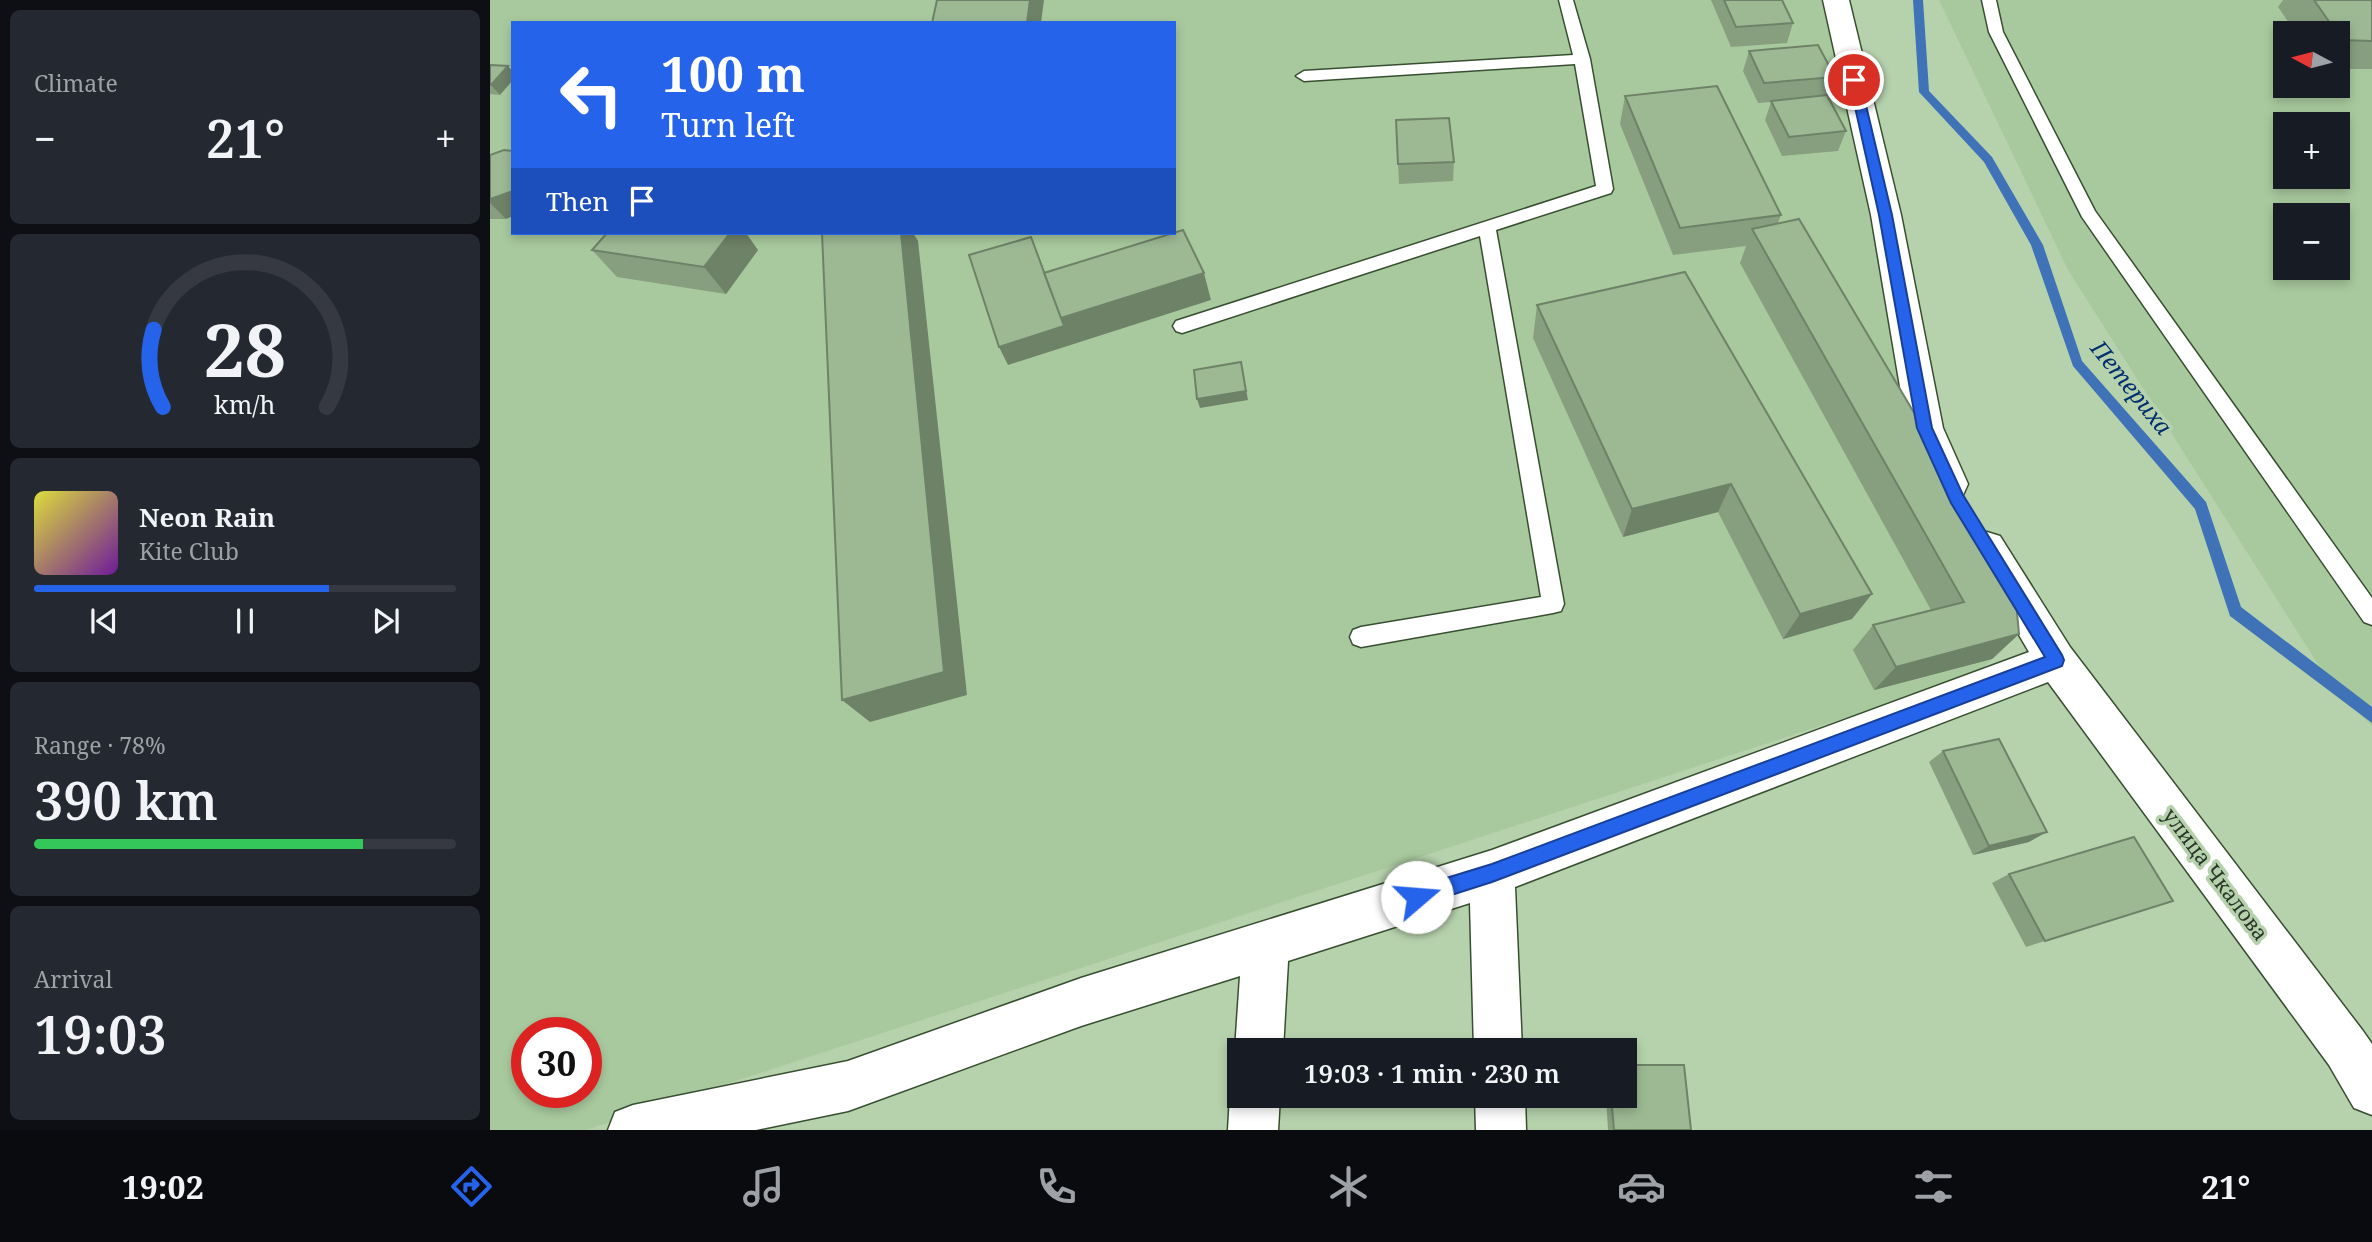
<!DOCTYPE html>
<meta charset="utf-8">
<style>
:root{--surface:#171b24;--page:#242831;--text:#f1f3f6;--muted:#9ea1a6;--line:#363941;--accent:#2563eb}
body{margin:0;font-family:"Noto Serif",serif;background:var(--page);color:var(--text);height:100vh;display:flex;flex-direction:column;font-size:26px;white-space:nowrap}
*{box-sizing:border-box;margin:0}
p{font-size:23px;color:var(--muted)}
.icon{flex:none;width:38px;height:38px;fill:none;stroke:currentColor;stroke-width:2;stroke-linecap:round;stroke-linejoin:round}
.map{position:relative;flex:1;overflow:hidden}
.side{display:flex;flex-direction:column;gap:10px;padding:10px;background:#0d0f14;width:490px}
.side>*{flex:none}
.guide{position:absolute;left:21px;top:21px;width:665px;height:214px;border-radius:0px;box-shadow:0 4px 10px #0003;background:#2563eb;color:#fff;overflow:hidden}
.needle{width:46px;rotate:277deg}
.fabs{position:absolute;left:1783px;top:21px;display:grid;gap:14px}
.fabs a{display:grid;place-items:center;width:77px;height:77px;border-radius:0px;background:var(--surface);box-shadow:0 4px 10px #0003;font-size:35px}
.speed{position:absolute;left:21px;top:1017px;display:flex;gap:14px;font-size:35px;font-weight:700;text-align:center}
.speed>*{display:grid;place-content:center;width:91px;height:91px;border-radius:50%;background:var(--surface);box-shadow:0 4px 10px #0003;line-height:1}
.speed .limit{border:10px solid #d22;background:#fff;color:#111}
.pin{position:absolute;display:grid;place-items:center;width:60px;height:60px;color:#fff;margin:-30px;border:4px solid #fff;border-radius:50%;box-shadow:0 2px 7px #0007}
.me{position:absolute;width:77px;margin:-38px;rotate:72deg;stroke-linejoin:round;filter:drop-shadow(0 0 5px #0008)}
.turn{display:flex;align-items:center;gap:24px;height:147px;padding:0 35px;font-size:32px}
.turn .icon{width:91px;height:91px;stroke-width:2.5}
.turn b{display:block;font-size:49px;line-height:60px}
.then{display:flex;align-items:center;height:66px;padding:0 35px;background:#0003;gap:14px;font-size:26px}
.big{font-size:52px;font-weight:600;line-height:1.1}
.side .widget{flex:1;display:flex;flex-direction:column;justify-content:center;gap:10px;min-width:0;padding:0 24px;border-radius:10px;background:var(--page)}
.side .dial{align-items:center;gap:0}
.dial svg{height:182px;overflow:visible;fill:none;stroke:var(--line);stroke-width:7;stroke-linecap:round;text-anchor:middle}
.dial text{fill:var(--text);stroke:none}
.song{display:flex;align-items:center;gap:21px}
.cover{width:84px;height:84px;border-radius:10px;background:linear-gradient(135deg,hsl(60 70% 55%),hsl(280 70% 35%))}
.played{height:7px;border-radius:4px;background:linear-gradient(90deg,var(--accent) 70%,var(--line) 70%)}
.keys{display:flex;justify-content:space-around;direction:ltr}
.heat{display:flex;justify-content:space-between;align-items:center;font-size:38px;direction:ltr}
.charge{height:10px;border-radius:5px;background:linear-gradient(90deg,#34c759 78%,var(--line) 0)}
.trip{position:absolute;left:737px;top:1038px;width:410px;height:70px;border-radius:0px;background:var(--surface);box-shadow:0 4px 10px #0003;font-weight:600;line-height:70px;text-align:center}
.tab-bar{display:flex;height:112px;justify-content:space-around;align-items:center;background:#090b0e;color:var(--muted)}
.tab-bar .icon{width:49px;height:49px}
.tab-bar .current{color:var(--accent)}
.tab-bar b{font-size:32px;color:var(--text)}
main{display:flex;flex:1;min-height:0}
.map>svg:first-child{display:block}
.built{fill:#a8c99e;fill-rule:evenodd}
.lines{fill:none;stroke-linecap:round;stroke-linejoin:round}
.stream{fill:#3f72b6;fill-rule:evenodd}
.service-casing{stroke:#374f30;stroke-width:3}
.minor-casing{stroke:#374f30;stroke-width:3}
.service{fill:#fff;fill-rule:evenodd}
.minor{fill:#fff;fill-rule:evenodd}
.wall{fill:#879f7f}
.shaded-wall{fill:#6e8268}
.building{fill:#9db994;stroke:#6e8268;stroke-width:2}
.route{fill:#2563eb;stroke:#184099;stroke-width:2}
.labels{text-anchor:middle;dominant-baseline:central;stroke-width:7;stroke-linejoin:round;paint-order:stroke}
.street-label{font-size:21px;fill:#2b3728;stroke:#b6d2ad}
.water-label{font-size:23px;font-style:italic;fill:#022f6f;stroke:#b6d2ad}
</style>
<main>
<section class="side">
<div class="widget"><p>Climate</p>
<div class="heat"><a>−</a><b class="big">21°</b><a>+</a></div>
</div>
<div class="widget dial"><svg viewBox="0 0 100 80">
<path d="M14 69A42 42 0 1 1 86 69"/>
<path d="M14 69A42 42 0 0 1 10 35" stroke="#2563eb"/>
<text x="50" y="56" font-size="32" font-weight="700">28</text>
<text x="50" y="72" font-size="11">km/h</text>
</svg></div>
<div class="widget">
<div class="song"><i class="cover"></i><div><b>Neon Rain</b><p>Kite Club</p></div></div>
<div class="played"></div>
<div class="keys"><svg class="icon" aria-label="previous" viewBox="0 0 24 24"><path d="M18 5L8 12l10 7zM5 5v14"/></svg><svg class="icon" aria-label="pause" viewBox="0 0 24 24"><path d="M8 5v14M16 5v14"/></svg><svg class="icon" aria-label="next" viewBox="0 0 24 24"><path d="M6 5l10 7-10 7zM19 5v14"/></svg></div>
</div>
<div class="widget"><p>Range · 78%</p><b class="big">390 km</b><div class="charge"></div></div>
<div class="widget"><p>Arrival</p><b class="big">19:03</b></div>
</section>
<div class="map">
<svg width="1882" height="1130" viewBox="0 0 1882 1130">
<rect width="100%" height="100%" fill="#b6d2ad"/>
<path class="built" d="M0 0H1333L1362 126 1397 305 1516 621 1511 652 1483 676 96 1130H0ZM23 23H684V233H23ZM37 1032H96V1092H37Z
M1449 0H1882V726L1843 688 1578 270ZM1796 33H1848V86H1796ZM1796 124H1848V177H1796ZM1796 215H1848V268H1796Z"/>
<g class="lines">
<path class="stream" d="M1423 0H1433L1439 91 1502 157 1553 245 1592 361 1716 502 1751 607 1882 707V723L1740 616 1705 509 1583 366 1541 245 1494 162 1429 92Z"/>
<defs>
<path id="service" d="M1069 0H1083L1100 59 1123 189 1121 193 1006 230 1074 604 1071 611 1063 613 871 647 863 644 860 637 863 630 871 627 1051 597 990 236 692 333 686 331 683 326 686 321 1106 186 1085 64 814 81 806 76 814 71 1083 55Z
M1492 0H1506L1513 32 1605 211 1882 598V625L1874 622 1592 217 1499 32Z"/>
<path id="minor" d="M1333 0H1359L1411 215 1453 428 1478 484 1473 495 1460 499 1447 495 1417 428 1381 215Z
M1497 532 1510 536 1580 647 1873 1031 1882 1044V1115L1864 1108 1839 1065 1558 682 1025 887 1032 1050H984L980 903 798 961 793 1050H749V1061L745 1050 750 976 591 1026 358 1111 266 1130H118L125 1112 143 1105 358 1061 591 978 1002 850 1539 652 1478 548 1484 536Z
M747 1078 749 1096H790L788 1130H738L740 1096Z
M985 1096H1035L1036 1130H986Z"/>
</defs>
<use href="#service" class="service-casing"/>
<use href="#minor" class="minor-casing"/>
<use href="#service" class="service"/>
<use href="#minor" class="minor"/>
</g>
<path class="wall" d="M1221 0H1292L1303 23 1297 43 1241 47Z
M1793 0H1882V69H1848V33H1806L1788 7Z
M1259 51 1345 77 1338 97 1356 131 1348 151 1292 156 1275 120 1281 102 1268 103 1253 71Z
M0 65 10 95 0 94Z
M1135 96 1291 215 1288 223 1529 634 1502 659 1384 690 1363 650 1383 625 1441 610 1250 263 1256 246 1183 255 1130 124Z
M906 120 964 162 963 181 909 184Z
M0 155 16 219H0Z
M102 250H268L236 294 127 277Z
M1195 272 1362 619 1293 639 1228 512 1133 537 1043 338 1047 305Z
M1453 751 1539 842 1483 855 1439 762Z
M1519 874 1683 901 1536 947 1502 883Z
M1116 1096H1134L1201 1130H1118Z"/>
<path class="shaded-wall" d="M540 0H554L551 23H537Z
M18 66 23 72V80L10 95 1 85Z
M23 191V216L16 219 0 203V199Z
M226 233H256L268 250 236 294 214 267Z
M411 233H423L428 241 477 695 380 722 352 700Z
M541 237 573 318 714 273 721 300 518 365 509 347Z
M751 362 758 400 710 408 707 399Z
M1241 484 1228 512 1133 537 1142 509Z
M1382 594 1362 619 1293 639 1310 614Z
M1529 634 1502 659 1384 690 1406 667Z
M1557 832 1539 842 1483 855 1499 846Z"/>
<path class="building" d="M447 0H540L537 23H442Z
M1234 0H1292L1303 23 1246 27Z
M1824 0H1882V41L1851 40 1848 33H1847Z
M1328 45 1345 77 1274 83 1259 51Z
M0 65 18 66 1 85 0 84Z
M1227 86 1291 215 1190 228 1135 96Z
M1337 95 1356 131 1299 137 1281 101Z
M959 118 964 162 908 164 906 120Z
M14 150 23 151V191L0 199V155Z
M1309 219 1524 581 1529 634 1406 667 1383 625 1474 602 1262 229Z
M693 230 714 273 571 318 554 273Z
M117 233H240L214 267 102 250Z
M332 233H411L454 672 352 700Z
M541 237 574 326 509 347 479 255Z
M1195 272 1382 594 1310 614 1241 484 1142 509 1047 305Z
M751 362 756 391 707 399 704 370Z
M1509 739 1557 832 1499 846 1453 751Z
M1644 837 1683 901 1555 941 1519 874Z
M1134 1065H1194L1201 1130H1124L1121 1096H1134Z"/>
<path class="route" d="M1364 77 1370 80 1402 215 1442 428 1473 495 1572 655 1574 660 1572 666 1002 882 927 906 920 904 917 897 920 890 927 887 1002 864 1555 657 1461 503 1427 428 1389 215 1359 80Z"/>
<g class="labels">
<g class="street-label">
<text transform="translate(1726 874) rotate(53)">улица Чкалова</text>
</g>
<g class="water-label">
<text transform="translate(1642 387) rotate(51)">Петериха</text>
</g>
</g>
</svg>
<div class="fabs">
<a><svg class="needle" viewBox="-14 -14 28 28"><path d="M0-13l5 13h-10z" fill="#e53935"/><path d="M0 13l5-13h-10z" fill="#9ea1a6"/></svg></a>
<a>+</a>
<a>−</a>
</div>
<div class="speed"><div class="limit">30</div></div>
<div class="pin" style="left:1364px;top:80px;background:#d93025"><svg class="icon" aria-label="arrive" viewBox="0 0 24 24"><path d="M6 21V4h12l-3 4 3 4H6"/></svg></div>
<svg class="me" style="left:927px;top:897px" viewBox="-20 -20 40 40"><circle r="19" fill="#fff"/><path d="M0-13L10 11 0 6-10 11z" fill="#2563eb"/></svg>
<div class="trip">19:03 · 1 min · 230 m</div>
<div class="guide">
<div class="turn"><svg class="icon" aria-label="left" viewBox="0 0 24 24"><path d="M17 20v-9H6M10 6l-5 5 5 5"/></svg><div><b>100 m</b>Turn left</div></div>
<div class="then">Then<svg class="icon" aria-label="arrive" viewBox="0 0 24 24"><path d="M6 21V4h12l-3 4 3 4H6"/></svg></div>
</div>
</div>
</main>
<nav class="tab-bar">
<b>19:02</b>
<svg class="icon current" aria-label="directions" viewBox="0 0 24 24"><path d="M12 3l9 9-9 9-9-9zM9 14v-3h6M13 9l2 2-2 2"/></svg>
<svg class="icon" aria-label="music" viewBox="0 0 24 24"><path d="M9 18V5l10-2v13"/><circle cx="6" cy="18" r="3"/><circle cx="16" cy="16" r="3"/></svg>
<svg class="icon" aria-label="phone" viewBox="0 0 24 24"><path d="M5 4h4l2 5-3 2q2 4 5 5l2-3 5 2v4C11 20 4 13 5 4z"/></svg>
<svg class="icon" aria-label="climate" viewBox="0 0 24 24"><path d="M12 3v18M4 7l16 10M4 17L20 7"/></svg>
<svg class="icon" aria-label="car" viewBox="0 0 24 24"><path d="M5 17H2v-5l4-1 3-4h7l3 4 3 1v5h-3M9 17h6M6 11h13"/><circle cx="7" cy="17" r="2"/><circle cx="17" cy="17" r="2"/></svg>
<svg class="icon" aria-label="filters" viewBox="0 0 24 24"><path d="M4 7h16M4 17h16"/><circle cx="9" cy="7" r="2"/><circle cx="15" cy="17" r="2"/></svg>
<b>21°</b>
</nav>
